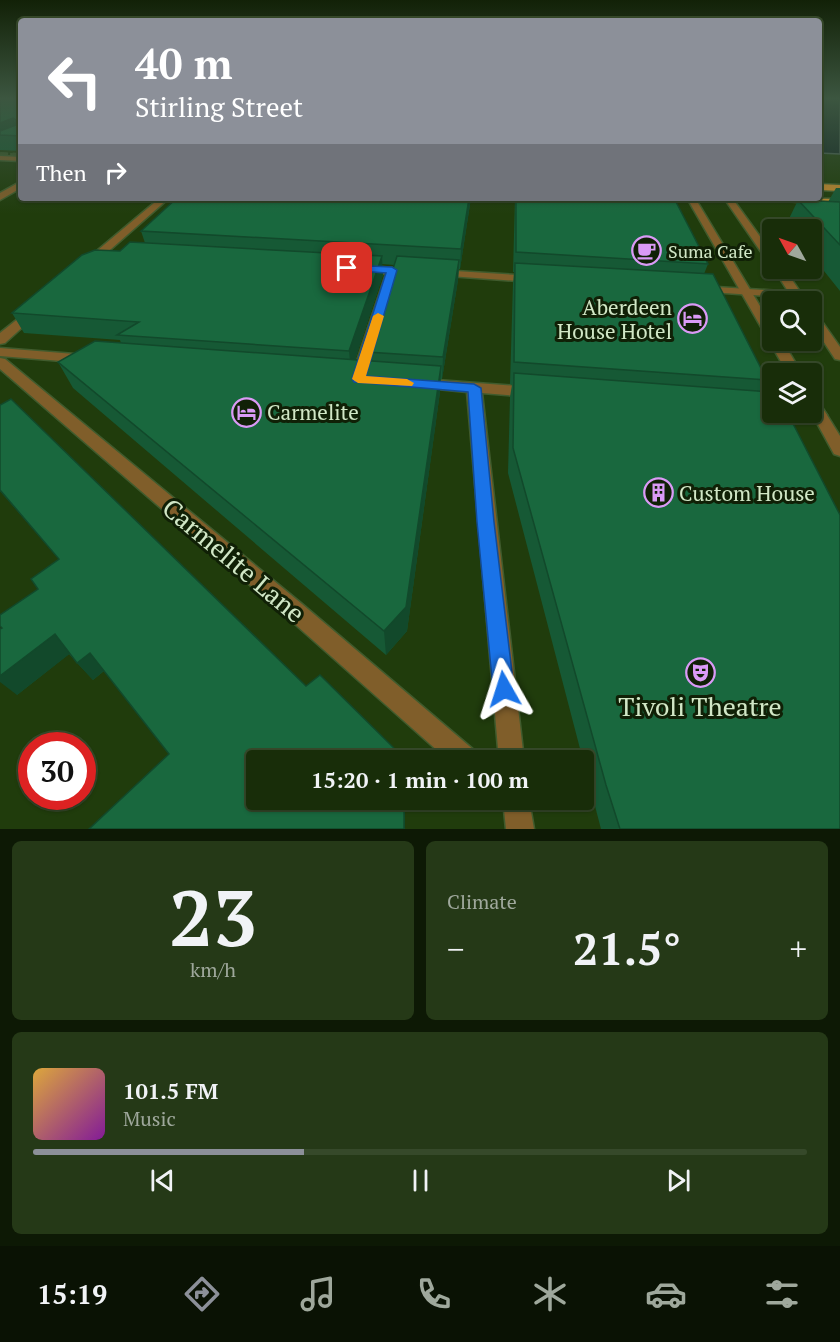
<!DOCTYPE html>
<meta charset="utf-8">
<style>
:root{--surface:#182d09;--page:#253917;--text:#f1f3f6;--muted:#9fa89c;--line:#36492a;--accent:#8c9099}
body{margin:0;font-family:"PT Serif",serif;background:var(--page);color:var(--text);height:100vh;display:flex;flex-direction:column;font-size:22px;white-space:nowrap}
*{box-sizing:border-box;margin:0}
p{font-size:20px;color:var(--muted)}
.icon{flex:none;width:33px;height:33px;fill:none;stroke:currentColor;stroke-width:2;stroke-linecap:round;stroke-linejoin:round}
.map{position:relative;height:829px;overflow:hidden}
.details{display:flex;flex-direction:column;gap:12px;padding:12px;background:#0d1905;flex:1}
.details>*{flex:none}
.hud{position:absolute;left:18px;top:18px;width:804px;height:183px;border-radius:6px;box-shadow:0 2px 4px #0004,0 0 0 2px var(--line);background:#8c9099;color:#fff;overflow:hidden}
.needle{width:39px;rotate:310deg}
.buttons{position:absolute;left:762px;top:219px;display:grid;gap:12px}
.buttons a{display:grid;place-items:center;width:60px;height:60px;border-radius:6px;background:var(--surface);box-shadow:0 2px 4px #0004,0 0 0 2px var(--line);font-size:30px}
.speed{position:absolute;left:18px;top:732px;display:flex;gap:12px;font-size:30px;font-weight:700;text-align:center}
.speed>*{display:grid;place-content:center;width:78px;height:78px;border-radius:50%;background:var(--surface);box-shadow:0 2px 4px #0004,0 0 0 2px var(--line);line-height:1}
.speed .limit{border:9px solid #d22;background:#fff;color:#111}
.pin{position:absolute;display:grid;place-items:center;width:51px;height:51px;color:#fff;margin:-26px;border-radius:12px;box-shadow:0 3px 9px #0006}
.me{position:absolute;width:66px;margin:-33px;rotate:354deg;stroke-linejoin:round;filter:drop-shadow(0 0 4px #0008)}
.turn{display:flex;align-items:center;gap:21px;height:126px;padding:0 18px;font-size:27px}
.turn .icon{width:78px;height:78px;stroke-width:2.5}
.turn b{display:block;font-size:42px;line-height:51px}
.then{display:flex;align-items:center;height:57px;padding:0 18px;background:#0003;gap:12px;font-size:22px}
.big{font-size:45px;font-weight:600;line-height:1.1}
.details .widget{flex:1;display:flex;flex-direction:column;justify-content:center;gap:9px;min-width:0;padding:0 21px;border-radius:9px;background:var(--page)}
.details .dial{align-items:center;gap:0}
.dial b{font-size:78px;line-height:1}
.song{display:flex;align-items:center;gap:18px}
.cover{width:72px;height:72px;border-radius:9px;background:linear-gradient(135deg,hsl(40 70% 55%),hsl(290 70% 35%))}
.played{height:6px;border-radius:3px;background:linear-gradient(90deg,var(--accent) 35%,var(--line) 35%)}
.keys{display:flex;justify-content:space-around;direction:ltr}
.heat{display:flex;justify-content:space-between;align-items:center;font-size:33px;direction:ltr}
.details .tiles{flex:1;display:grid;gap:12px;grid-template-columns:1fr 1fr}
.widget:last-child{grid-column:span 2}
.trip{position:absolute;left:246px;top:750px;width:348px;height:60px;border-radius:6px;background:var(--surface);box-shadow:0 2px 4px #0004,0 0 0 2px var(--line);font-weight:600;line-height:60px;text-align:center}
.tab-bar{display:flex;height:96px;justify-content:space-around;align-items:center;background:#0a1204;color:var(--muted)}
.tab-bar .icon{width:42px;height:42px}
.tab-bar .active{color:var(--accent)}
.tab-bar b{font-size:27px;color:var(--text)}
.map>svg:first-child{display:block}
.water{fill:#122524;stroke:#4b5f55;stroke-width:1.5}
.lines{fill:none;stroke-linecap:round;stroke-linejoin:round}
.pedestrian-tunnel-far1{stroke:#3b5628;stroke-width:7;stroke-dasharray:7 3;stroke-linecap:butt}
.pedestrian-tunnel{stroke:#3b5628;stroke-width:8;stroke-dasharray:8 4.5;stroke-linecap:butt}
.pedestrian-casing{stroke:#405b2d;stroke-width:3}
.minor-casing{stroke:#405b2d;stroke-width:3}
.tertiary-casing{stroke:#405b2d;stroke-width:3}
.primary-casing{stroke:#405b2d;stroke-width:3}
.pedestrian{fill:#805e2a;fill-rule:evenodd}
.minor{fill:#805e2a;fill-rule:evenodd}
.tertiary{fill:#805e2a;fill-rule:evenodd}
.primary{fill:#c0882e;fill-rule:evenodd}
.wall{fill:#165935;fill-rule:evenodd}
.shaded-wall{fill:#12492b}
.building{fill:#19683e;stroke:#12492b;stroke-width:1.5}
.route{fill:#1a73e8;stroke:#114b97;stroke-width:1.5}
.slow{fill:#f59e0b}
.labels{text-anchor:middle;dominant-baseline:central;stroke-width:6;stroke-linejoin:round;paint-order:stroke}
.far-poi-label{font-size:18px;fill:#d1e7c6;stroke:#102006;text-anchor:start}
.poi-label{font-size:21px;fill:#d1e7c6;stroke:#102006;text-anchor:start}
.near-street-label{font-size:26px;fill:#d1e7c6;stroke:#102006}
.near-poi-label{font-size:26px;fill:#d1e7c6;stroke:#102006}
</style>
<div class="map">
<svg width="840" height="829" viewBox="0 0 840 829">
<rect width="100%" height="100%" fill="#203c0c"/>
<path class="water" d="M819 98H840V154L819 153Z"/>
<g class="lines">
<path class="pedestrian-tunnel-far1" d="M0 156 19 157"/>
<path class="pedestrian-tunnel" d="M0 156 21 157"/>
<defs>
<path id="pedestrian" d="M18 183H21V188L0 200V193Z"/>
<path id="minor" d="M160 198H169L94 264H86V260Z
M362 266 413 269 418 272 413 275 396 274 365 379 358 383 351 379 386 274 358 271V267Z
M440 270 532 276 538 279 532 282 436 275V271Z
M700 286 796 292 802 295 796 298 696 291 694 289Z
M33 307 39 311 37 314 5 343 0 344V333Z
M0 348 87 355 94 359 87 363 0 356Z
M0 358 5 359 302 604 475 751 478 760H448L288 618 0 369Z
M423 379 530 387 537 392 530 397 482 393 524 760H499L467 392 418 387 416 384Z
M812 409 824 411 827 415 819 420 796 417 789 412H812Z
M503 800H529L534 829H506Z"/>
<path id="tertiary" d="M0 156 21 157V161L0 160Z
M687 198H695L772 326V340H782L802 374H788Z
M724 198H732L772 253V263L768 262Z
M773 268H784L807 302H795Z
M812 312 816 313 840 347V360L835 359 812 324Z
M812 397 817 399 840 436V456L834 454 811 412Z"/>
<path id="primary" d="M819 184 840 185V191L819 190Z
M780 198 840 199V205L784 201Z"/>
</defs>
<use href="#pedestrian" class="pedestrian-casing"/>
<use href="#minor" class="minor-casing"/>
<use href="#tertiary" class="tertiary-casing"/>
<use href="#primary" class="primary-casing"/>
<use href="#pedestrian" class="pedestrian"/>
<use href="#minor" class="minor"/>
<use href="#tertiary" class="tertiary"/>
<use href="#primary" class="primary"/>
</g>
<path class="wall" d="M0 98H21V151L0 150Z
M836 188H840V291L812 256V230H790L786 225 798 200 828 202Z
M471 198 460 269H459L458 280 442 379H441L440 392 407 631 386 655 73 388 58 362 121 343 120 340 24 333 12 313 120 251 145 243 141 231ZM382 264 394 265 367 352 368 361 355 360 383 275Z
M515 198H674L708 264 704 274 767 380 761 391 840 829H601L508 473 510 397 512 385 510 384 513 283 514 272H513Z
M0 405 256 800H405V829H89L169 754 104 671 93 680 69 654 17 695 38 589 59 559 0 491Z"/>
<path class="shaded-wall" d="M13 118 20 133 0 135V123Z
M469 198H471L460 269 461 249Z
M382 256 383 275 351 372 349 351Z
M459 260 458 280 442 379 443 357Z
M441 366 440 392 407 631 386 655 384 631Z
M55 634 72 652 17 695 0 682V676Z
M90 653 105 670 93 680 77 663Z
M404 800H405V829H404Z"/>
<path class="building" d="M0 98H21V136L0 135V131L16 125V120L13 118 0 123Z
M177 198H469L461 249 141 231Z
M516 198H674L708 264 516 252Z
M798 200 840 202V245Z
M130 242 382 256 349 351 117 335 139 322 12 313 82 255 95 250 120 251Z
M397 256 459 260 443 357 367 352Z
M515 263 713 274 767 380 514 362Z
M95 341 441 366 406 607 384 631 58 362Z
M514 373 772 392V412H787L840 515V829H620L606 785 513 448Z
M11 399 306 686 320 675 404 758V760H256V800H404V829H89L169 754 90 653 77 663 55 634 0 676V629L2 628 0 626V615L38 589 31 579 59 559 0 490V405Z"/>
<linearGradient id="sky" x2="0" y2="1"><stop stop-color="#122107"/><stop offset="0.46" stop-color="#3c5640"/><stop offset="1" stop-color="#3c5640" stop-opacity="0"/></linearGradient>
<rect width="840" height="214" fill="url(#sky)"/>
<path class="route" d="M347 265 392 267 397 270 366 376 474 384 481 388 494 522 514 689 511 696 504 700 496 696 493 689 477 522 468 392 354 382 352 379 386 273 344 270 343 268Z"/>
<path class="slow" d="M378 313 384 316 366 376 407 379 414 383 412 386 358 383 352 379 373 316Z"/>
<defs>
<symbol id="cafe-ring" viewBox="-11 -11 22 22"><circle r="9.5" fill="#102006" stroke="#da9af6" stroke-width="1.5"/><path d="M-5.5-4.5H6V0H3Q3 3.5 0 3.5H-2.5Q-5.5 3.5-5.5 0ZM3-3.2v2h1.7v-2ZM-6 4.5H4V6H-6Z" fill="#da9af6"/></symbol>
<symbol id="hotel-ring" viewBox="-11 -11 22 22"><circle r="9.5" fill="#102006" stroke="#da9af6" stroke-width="1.5"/><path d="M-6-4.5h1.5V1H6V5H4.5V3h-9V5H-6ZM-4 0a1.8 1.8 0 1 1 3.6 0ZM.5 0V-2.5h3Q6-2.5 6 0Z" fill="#da9af6"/></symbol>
<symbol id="building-ring" viewBox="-11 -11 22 22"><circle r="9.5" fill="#102006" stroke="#da9af6" stroke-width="1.5"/><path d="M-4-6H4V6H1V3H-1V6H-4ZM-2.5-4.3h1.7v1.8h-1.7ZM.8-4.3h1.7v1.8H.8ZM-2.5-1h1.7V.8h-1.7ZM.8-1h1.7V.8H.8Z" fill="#da9af6"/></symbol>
<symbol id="theatre-ring" viewBox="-11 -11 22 22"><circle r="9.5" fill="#102006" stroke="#da9af6" stroke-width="1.5"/><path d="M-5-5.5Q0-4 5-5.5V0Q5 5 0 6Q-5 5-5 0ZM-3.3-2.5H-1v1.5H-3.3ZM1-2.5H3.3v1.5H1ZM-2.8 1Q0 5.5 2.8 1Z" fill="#da9af6"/></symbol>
</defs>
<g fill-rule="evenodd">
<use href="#cafe-ring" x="630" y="234" width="33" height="33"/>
<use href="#hotel-ring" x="676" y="302" width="33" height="33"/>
<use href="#hotel-ring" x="230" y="396" width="33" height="33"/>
<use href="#building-ring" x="642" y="476" width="33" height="33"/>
<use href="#theatre-ring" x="684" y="656" width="33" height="33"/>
</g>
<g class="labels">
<g class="far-poi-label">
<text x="668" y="251">Suma Cafe</text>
</g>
<g class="poi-label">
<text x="672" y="307" text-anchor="end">Aberdeen<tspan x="672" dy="24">House Hotel</tspan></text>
<text x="267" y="412">Carmelite</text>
<text x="679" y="493">Custom House</text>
</g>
<g class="near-street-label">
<text transform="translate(234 560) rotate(40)">Carmelite Lane</text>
</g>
<g class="near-poi-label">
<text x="700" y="706">Tivoli Theatre</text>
</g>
</g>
</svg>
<div class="buttons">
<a><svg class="needle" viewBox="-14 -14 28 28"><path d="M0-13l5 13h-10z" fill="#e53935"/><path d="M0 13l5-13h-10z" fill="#9fa89c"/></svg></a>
<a><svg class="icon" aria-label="search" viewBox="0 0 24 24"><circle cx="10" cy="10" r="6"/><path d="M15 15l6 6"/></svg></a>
<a><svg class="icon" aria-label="layers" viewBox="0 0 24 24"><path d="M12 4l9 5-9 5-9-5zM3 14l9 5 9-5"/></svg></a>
</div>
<div class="speed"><div class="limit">30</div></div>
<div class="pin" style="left:347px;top:268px;background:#d93025"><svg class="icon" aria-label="arrive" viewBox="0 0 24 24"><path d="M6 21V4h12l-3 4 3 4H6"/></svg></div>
<svg class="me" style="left:504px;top:689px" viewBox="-20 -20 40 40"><path d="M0-17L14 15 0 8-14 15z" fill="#1a73e8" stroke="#fff" stroke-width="4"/></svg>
<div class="trip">15:20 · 1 min · 100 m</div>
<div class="hud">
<div class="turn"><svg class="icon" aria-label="left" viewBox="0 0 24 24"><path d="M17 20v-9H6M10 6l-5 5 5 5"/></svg><div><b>40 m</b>Stirling Street</div></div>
<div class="then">Then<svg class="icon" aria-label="right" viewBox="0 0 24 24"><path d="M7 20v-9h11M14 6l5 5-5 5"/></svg></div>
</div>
</div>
<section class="details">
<div class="tiles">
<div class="widget dial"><b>23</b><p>km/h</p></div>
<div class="widget"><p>Climate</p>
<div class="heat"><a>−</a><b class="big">21.5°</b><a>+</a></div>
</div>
<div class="widget">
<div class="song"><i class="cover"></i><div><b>101.5 FM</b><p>Music</p></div></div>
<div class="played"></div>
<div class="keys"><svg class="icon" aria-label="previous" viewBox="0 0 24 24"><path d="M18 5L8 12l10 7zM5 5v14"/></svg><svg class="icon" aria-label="pause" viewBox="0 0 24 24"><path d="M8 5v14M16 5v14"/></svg><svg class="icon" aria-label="next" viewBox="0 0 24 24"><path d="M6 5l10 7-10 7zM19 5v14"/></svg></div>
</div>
</div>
</section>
<nav class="tab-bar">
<b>15:19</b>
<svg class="icon active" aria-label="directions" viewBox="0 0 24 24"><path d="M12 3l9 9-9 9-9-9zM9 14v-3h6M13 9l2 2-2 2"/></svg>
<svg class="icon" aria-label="music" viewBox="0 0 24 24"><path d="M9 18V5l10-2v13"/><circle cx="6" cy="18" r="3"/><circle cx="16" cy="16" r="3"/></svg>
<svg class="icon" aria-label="phone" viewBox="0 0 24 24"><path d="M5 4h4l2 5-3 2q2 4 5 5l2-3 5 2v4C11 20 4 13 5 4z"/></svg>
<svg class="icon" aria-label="climate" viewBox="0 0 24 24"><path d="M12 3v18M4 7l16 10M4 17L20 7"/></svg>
<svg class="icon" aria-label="car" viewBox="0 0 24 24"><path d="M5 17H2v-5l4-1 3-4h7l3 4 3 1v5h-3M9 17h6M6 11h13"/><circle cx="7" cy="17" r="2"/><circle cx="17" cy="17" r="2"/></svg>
<svg class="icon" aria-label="filters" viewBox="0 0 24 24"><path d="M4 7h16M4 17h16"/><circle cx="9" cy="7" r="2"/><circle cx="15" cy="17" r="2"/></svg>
</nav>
